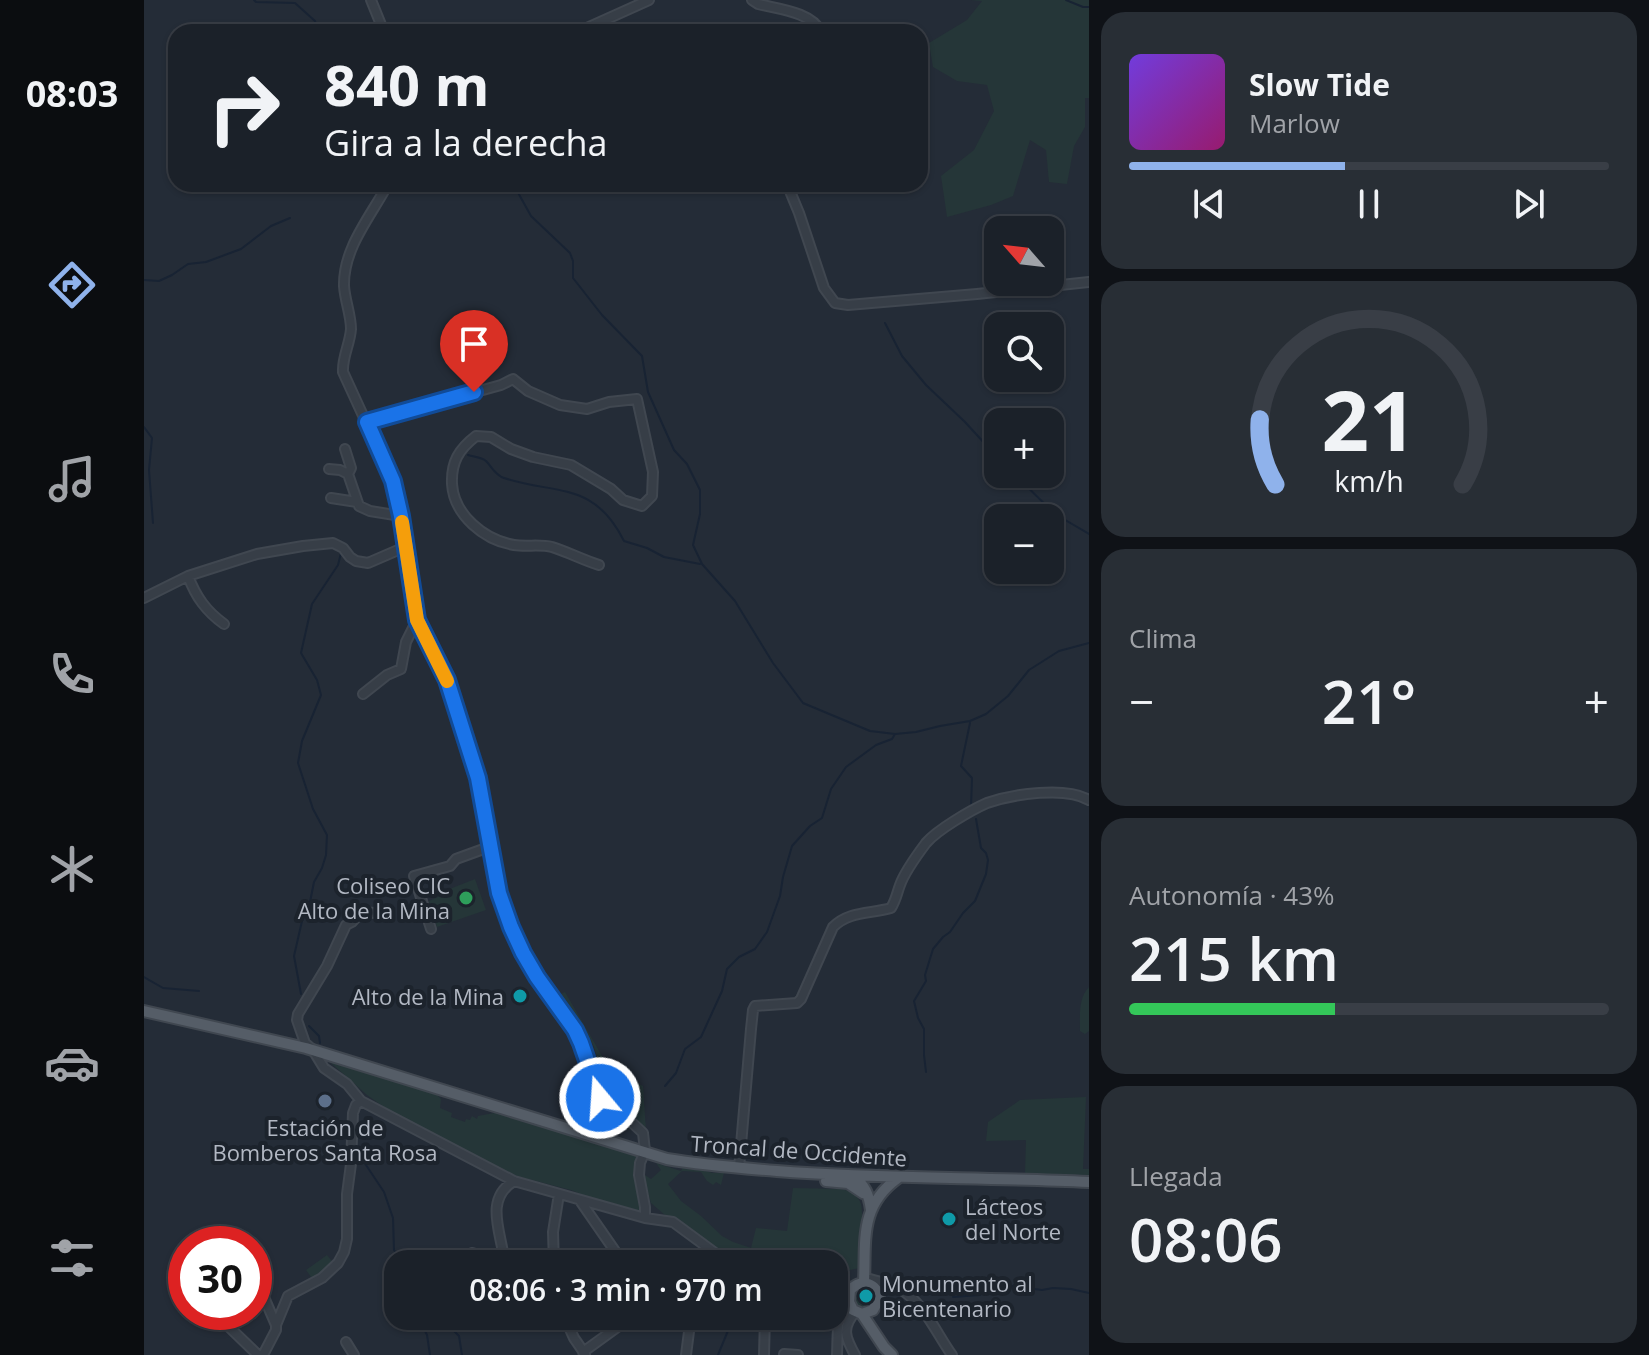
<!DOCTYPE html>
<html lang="es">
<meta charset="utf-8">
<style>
:root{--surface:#1b2129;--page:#282e35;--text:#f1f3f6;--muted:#a0a3a8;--line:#393e46;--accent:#8fb2eb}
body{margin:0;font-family:"Open Sans",sans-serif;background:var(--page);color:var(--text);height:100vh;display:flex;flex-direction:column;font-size:30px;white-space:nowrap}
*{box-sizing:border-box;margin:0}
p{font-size:26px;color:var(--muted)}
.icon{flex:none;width:44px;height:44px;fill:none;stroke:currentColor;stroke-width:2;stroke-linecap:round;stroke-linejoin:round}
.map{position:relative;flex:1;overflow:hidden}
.details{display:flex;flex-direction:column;gap:12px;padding:12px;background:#0f1217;width:560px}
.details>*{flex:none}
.guide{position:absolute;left:24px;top:24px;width:760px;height:168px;border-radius:24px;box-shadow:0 2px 6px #0004,0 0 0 2px var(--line);background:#1b2129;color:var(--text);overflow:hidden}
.needle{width:52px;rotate:298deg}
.tools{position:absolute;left:840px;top:216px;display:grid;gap:16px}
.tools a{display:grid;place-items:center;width:80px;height:80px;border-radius:16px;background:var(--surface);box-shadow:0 2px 6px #0004,0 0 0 2px var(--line);font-size:40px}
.speed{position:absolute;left:24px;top:1226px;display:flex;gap:16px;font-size:40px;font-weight:700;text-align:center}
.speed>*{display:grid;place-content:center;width:104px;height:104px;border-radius:50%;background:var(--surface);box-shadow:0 2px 6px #0004,0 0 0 2px var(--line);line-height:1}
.speed .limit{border:12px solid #d22;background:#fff;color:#111}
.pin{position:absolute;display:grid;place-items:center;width:68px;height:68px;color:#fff;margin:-82px -34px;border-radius:50% 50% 50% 0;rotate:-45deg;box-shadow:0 0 8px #0007}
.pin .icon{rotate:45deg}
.me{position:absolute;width:88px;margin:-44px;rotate:342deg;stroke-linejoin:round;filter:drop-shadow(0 0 6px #0008)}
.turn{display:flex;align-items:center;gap:28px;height:168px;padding:0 24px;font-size:36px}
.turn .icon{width:104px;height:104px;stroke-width:2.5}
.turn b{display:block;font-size:56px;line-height:68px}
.big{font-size:60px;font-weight:600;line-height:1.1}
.details .widget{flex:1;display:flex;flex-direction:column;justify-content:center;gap:12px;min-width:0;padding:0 28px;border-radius:24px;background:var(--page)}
.details .dial{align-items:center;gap:0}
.dial svg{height:208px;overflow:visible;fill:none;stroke:var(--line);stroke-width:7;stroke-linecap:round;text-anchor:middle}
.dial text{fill:var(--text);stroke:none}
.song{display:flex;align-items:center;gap:24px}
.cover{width:96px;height:96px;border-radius:12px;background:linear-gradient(135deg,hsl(260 70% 55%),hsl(320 70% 35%))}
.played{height:8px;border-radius:4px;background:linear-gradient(90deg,var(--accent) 45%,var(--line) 45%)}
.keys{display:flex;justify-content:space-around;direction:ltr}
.heat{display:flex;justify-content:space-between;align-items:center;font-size:44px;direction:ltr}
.charge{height:12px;border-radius:6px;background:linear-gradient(90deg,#34c759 43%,var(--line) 0)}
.trip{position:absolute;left:240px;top:1250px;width:464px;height:80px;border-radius:24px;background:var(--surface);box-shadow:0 2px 6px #0004,0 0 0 2px var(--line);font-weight:600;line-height:80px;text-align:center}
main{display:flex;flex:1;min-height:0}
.dock{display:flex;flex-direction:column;width:144px;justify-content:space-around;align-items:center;background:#0b0d10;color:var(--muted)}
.dock .icon{width:56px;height:56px}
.dock .current{color:var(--accent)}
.dock b{font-size:36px;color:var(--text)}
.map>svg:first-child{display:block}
.green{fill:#253638}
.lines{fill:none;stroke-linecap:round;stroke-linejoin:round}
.stream{stroke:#182333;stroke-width:2}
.minor-casing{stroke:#404750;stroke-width:12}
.major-casing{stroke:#404750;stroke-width:14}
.minor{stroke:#373e47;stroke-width:8}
.major{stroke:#555d67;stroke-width:10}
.route-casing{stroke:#114b97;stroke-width:20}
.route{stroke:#1a73e8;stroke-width:14}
.slow{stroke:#f59e0b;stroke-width:14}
.leisure-dot{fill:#2e9e5b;stroke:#1c232c;stroke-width:3}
.culture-dot{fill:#0f9aa8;stroke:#1c232c;stroke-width:3}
.service-dot{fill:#5c6f8a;stroke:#1c232c;stroke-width:3}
.labels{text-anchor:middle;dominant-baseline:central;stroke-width:8;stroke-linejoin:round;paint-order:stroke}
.poi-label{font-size:22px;fill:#b2b8c3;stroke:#1c232c;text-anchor:end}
.street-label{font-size:22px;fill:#b2b8c3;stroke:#1c232c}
</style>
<main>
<nav class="dock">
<b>08:03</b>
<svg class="icon current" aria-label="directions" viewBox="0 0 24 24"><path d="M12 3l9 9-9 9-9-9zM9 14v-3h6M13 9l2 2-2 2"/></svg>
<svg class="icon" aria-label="music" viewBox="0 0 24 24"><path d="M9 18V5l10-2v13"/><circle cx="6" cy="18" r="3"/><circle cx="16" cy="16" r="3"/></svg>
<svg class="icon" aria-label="phone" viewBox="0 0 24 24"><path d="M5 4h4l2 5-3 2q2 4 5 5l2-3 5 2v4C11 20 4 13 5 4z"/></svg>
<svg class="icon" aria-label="climate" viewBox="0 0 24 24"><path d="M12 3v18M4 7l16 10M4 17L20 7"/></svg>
<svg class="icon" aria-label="car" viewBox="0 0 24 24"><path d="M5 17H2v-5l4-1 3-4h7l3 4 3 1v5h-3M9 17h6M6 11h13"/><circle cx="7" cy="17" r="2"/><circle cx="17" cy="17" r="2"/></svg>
<svg class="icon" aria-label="filters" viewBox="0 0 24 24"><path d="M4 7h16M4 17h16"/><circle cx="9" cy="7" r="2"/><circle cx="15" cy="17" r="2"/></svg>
</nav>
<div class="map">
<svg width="945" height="1355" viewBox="0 0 945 1355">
<rect width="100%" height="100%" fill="#242c37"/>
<path class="green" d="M827 0H945V98H941V127L930 146 923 184 905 182 902 150 886 140 869 196 847 205 803 217 797 176 830 150 850 111 843 85 813 81 789 67 785 43 823 20 838 1Z
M331 879 342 910 293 927 285 901 303 893V890Z
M410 986 417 994 421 992 461 1061 475 1062V1065H466V1080L477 1078 479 1082H491L499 1086 502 1131 489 1114 470 1100 463 1092 450 1047 441 1028Z
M945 987V1031L941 1034 936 1031C936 1016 934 998 945 987Z
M178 1055 288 1090 297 1099 296 1108 308 1113 307 1117 321 1122 322 1119 326 1120 328 1116 333 1119 334 1116 350 1113 351 1110 467 1148 499 1156V1207L496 1212 454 1201 427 1190 376 1177 346 1166 247 1112 223 1095Z
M942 1097 939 1169H945V1175L881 1174 882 1140 842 1141 844 1122 876 1100Z
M512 1163 537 1171 540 1165 569 1173H580L577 1185 572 1182 569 1185 563 1181 557 1172 538 1171 524 1184 537 1201 557 1216 578 1236 589 1242 607 1248 612 1228 643 1231 649 1188 698 1189C706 1191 714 1195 717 1204 720 1216 716 1254 716 1268L690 1273V1264H635L650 1250 645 1251 632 1264H592L529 1222 507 1203 498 1173 507 1179 517 1170Z
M183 1255 191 1265 170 1281 162 1270Z
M710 1298a10 10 0 1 1 20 0a10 10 0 1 1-20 0Z"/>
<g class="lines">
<path class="stream" d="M110 0 112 2 151 3 171 21 174 32
M922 0 939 7H945
M362 184 372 189 387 216 426 253 429 261V278L458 315 498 356 504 392 530 450 543 464 556 490V514L549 545 558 564 591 601 629 663 659 703 726 731 751 734 772 732 796 726 826 721 842 714 864 696 885 670 915 651 945 643
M0 280 15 281 28 275 44 264 62 262 97 249 127 226 146 218
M741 323 758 356 782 385 821 422 854 458
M0 427 8 438 5 470 9 523
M324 455C330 457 337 457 342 461 348 467 351 475 360 478 413 495 450 481 480 541L503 548 520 557 556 564
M870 474 911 514 945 534
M826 723 817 766 828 778 827 807
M0 977 19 988 55 991
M157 994 150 956 158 921 165 907 170 882 178 868 182 855 183 835 169 809 154 763 158 741 177 695 173 680 157 653 168 604 194 565 197 553
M165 1026 175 1036 176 1043
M782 1072 780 1055V1029L774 1018 770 1001 782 981 781 975 789 949 799 937 806 932 819 913 831 901 842 874 844 860 842 853 837 848 832 819
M521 1086 532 1073 541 1049 557 1037 578 991 583 969 595 957 611 949 623 932 636 896 639 877 648 846 666 826 678 818 687 789 702 767 732 745 748 739 751 734
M212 1143 216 1156 240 1192 249 1218 250 1250 260 1264
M809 1297 836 1295 845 1289 860 1285 898 1290 909 1288 927 1289 945 1293
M274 1316 283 1335 286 1355
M302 1316 306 1327 315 1336 318 1355
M574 1355 590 1316"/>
<defs>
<path id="minor" d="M227 0 240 32
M608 0 614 4C634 9 668 12 677 32
M434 32 505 0
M244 184C227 216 199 248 200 286 201 301 207 315 207 329 206 344 198 357 199 372L249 481 257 516 273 620 303 680 316 717 334 778 355 893 367 927 379 953 393 977 431 1030 437 1043 456 1098 461 1105 482 1117 499 1133 501 1151 496 1163 495 1175 501 1207V1218
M643 184 655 213 680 288 691 303 704 305 833 294 945 282
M223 422 357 385 369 379 384 391 416 405 443 409 465 402 493 399 509 472 508 496 498 506 479 500 467 489 427 465 389 457 367 449 347 437 332 436C315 449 307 462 308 484 310 515 340 540 370 545 382 547 396 544 408 547 424 552 439 560 455 565
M201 449 207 468 204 474
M185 469 196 470 204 474 215 506 226 511 257 516
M187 498 213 502
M44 576C52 597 62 611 80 624
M0 598 44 576 113 554 159 546 189 543 199 548 206 557 212 561 224 563 261 547
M219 694 243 675 257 669 262 642 273 620
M231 913 217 912 208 922 202 925 183 966 154 1014 153 1020 161 1043 169 1050 180 1068 203 1084 217 1101 370 1181 501 1218 529 1222 586 1264
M287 929 270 876 306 866 312 859 345 847
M595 1168 607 1029 609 1010 611 1006 653 1003 657 999 689 927C705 911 726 914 747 908 752 900 753 893 756 885 761 871 773 855 782 843 793 830 827 810 843 803 869 794 922 786 945 800
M437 1202 480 1264
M328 1253 357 1262 360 1259C357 1232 340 1199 370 1181
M410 1264 409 1232 415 1194
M110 1274 132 1325V1330L119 1355
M726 1279C736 1282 748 1284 756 1289 781 1304 792 1333 808 1355
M690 1296 706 1290
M76 1312 75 1314 84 1326 114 1355
M420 1316 430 1338 441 1354
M132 1325 144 1296 178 1278 194 1263 200 1252 203 1239V1194L207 1164 209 1113 212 1105 217 1101
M202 1342 210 1355
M439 1352 475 1326 483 1316
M640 1354 654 1355
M542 1355 547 1316
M620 1355 621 1316
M693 1355C694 1334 692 1312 704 1294
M711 1355C701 1337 697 1328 712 1311"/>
<path id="major" d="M0 1011 162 1048 523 1159C559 1165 596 1168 633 1171 737 1179 841 1177 945 1182
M709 1176C721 1185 725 1195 727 1210
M682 1181 704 1183 719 1193
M720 1282C722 1240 715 1206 754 1178
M718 1314 729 1310 735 1299C733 1283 718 1278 706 1290L705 1302 709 1310 718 1314 740 1347 748 1355"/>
</defs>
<use href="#minor" class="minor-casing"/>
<use href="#major" class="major-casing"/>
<use href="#minor" class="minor"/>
<use href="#major" class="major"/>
</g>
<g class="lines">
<defs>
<path id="route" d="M330 392 223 422 249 481 257 516 273 620 303 680 334 778 355 893 367 927 379 953 393 977 431 1030 437 1043 456 1098"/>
</defs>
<use href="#route" class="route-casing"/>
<use href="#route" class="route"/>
<path class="slow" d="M258 522 273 620 303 681"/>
</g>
<circle class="leisure-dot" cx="322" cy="898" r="8"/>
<g class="culture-dot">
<circle cx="376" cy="996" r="8"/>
<circle cx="805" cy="1219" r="8"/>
<circle cx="722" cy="1296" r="8"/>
</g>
<circle class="service-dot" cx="181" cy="1101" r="8"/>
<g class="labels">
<g class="poi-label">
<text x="306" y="885">Coliseo CIC<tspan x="306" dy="25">Alto de la Mina</tspan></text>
<text x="360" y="996">Alto de la Mina</text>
<text x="181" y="1127" text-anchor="middle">Estación de<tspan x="181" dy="25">Bomberos Santa Rosa</tspan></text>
<text x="821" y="1206" text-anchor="start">Lácteos<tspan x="821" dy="25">del Norte</tspan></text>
<text x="738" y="1283" text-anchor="start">Monumento al<tspan x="738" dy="25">Bicentenario</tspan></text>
</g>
<g class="street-label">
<text transform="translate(655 1150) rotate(4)">Troncal de Occidente</text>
</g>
</g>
</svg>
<div class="tools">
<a><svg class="needle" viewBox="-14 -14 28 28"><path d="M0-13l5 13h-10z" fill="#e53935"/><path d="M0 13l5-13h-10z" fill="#a0a3a8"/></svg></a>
<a><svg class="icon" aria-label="search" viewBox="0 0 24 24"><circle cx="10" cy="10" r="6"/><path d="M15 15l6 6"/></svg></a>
<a>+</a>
<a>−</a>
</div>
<div class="speed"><div class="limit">30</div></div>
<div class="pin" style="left:330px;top:392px;background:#d93025"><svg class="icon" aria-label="arrive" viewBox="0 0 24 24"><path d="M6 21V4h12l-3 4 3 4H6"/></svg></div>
<svg class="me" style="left:456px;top:1098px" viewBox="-20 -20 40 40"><circle r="17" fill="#1a73e8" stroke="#fff" stroke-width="3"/><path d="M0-11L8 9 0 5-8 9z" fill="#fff"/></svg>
<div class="trip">08:06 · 3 min · 970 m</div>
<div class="guide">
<div class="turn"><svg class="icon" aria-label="right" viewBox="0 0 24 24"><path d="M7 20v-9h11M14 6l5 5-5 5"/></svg><div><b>840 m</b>Gira a la derecha</div></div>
</div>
</div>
<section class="details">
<div class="widget">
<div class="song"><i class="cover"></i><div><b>Slow Tide</b><p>Marlow</p></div></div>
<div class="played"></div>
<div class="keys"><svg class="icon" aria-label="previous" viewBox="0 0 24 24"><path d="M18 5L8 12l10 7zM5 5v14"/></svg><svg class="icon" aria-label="pause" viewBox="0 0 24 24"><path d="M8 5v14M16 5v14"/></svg><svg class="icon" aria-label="next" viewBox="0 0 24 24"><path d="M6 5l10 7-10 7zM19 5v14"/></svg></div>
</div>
<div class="widget dial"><svg viewBox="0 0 100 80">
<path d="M14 69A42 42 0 1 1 86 69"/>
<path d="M14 69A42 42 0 0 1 8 44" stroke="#8fb2eb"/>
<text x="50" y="56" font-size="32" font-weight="700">21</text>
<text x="50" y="72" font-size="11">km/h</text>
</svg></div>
<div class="widget"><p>Clima</p>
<div class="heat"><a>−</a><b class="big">21°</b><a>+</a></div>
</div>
<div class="widget"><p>Autonomía · 43%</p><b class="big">215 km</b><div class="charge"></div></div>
<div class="widget"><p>Llegada</p><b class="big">08:06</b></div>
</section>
</main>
